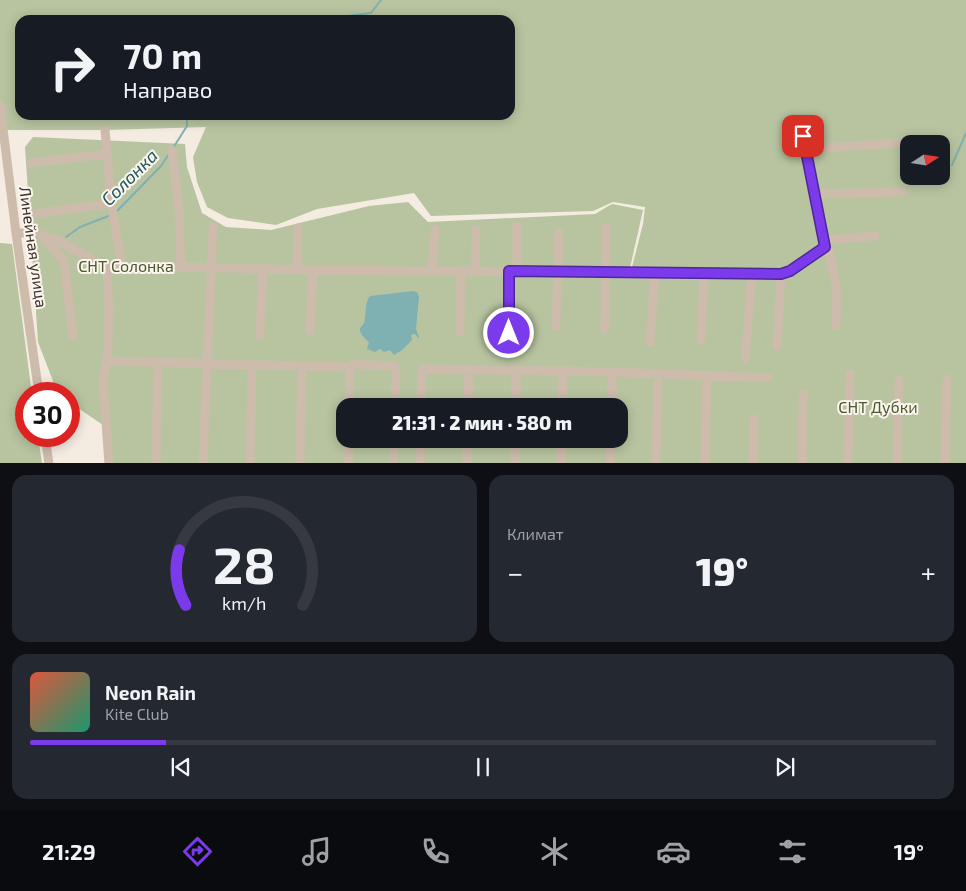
<!DOCTYPE html>
<html lang="ru">
<meta charset="utf-8">
<style>
:root{--surface:#171b24;--page:#242831;--text:#f1f3f6;--muted:#9ea1a6;--line:#363941;--accent:#7c3aed}
body{margin:0;font-family:"Exo 2",sans-serif;background:var(--page);color:var(--text);height:100vh;display:flex;flex-direction:column;font-size:19px;white-space:nowrap}
*{box-sizing:border-box;margin:0}
p{font-size:16px;color:var(--muted)}
.icon{flex:none;width:28px;height:28px;fill:none;stroke:currentColor;stroke-width:2;stroke-linecap:round;stroke-linejoin:round}
.map{position:relative;height:463px;overflow:hidden}
.details{display:flex;flex-direction:column;gap:12px;padding:12px;background:#0d0f14;flex:1}
.details>*{flex:none}
.banner{position:absolute;left:15px;top:15px;width:500px;height:105px;border-radius:15px;box-shadow:0 2px 12px #0003;background:#171b24;color:var(--text);overflow:hidden}
.needle{width:32px;rotate:78deg}
.buttons{position:absolute;left:900px;top:135px;display:grid;gap:10px}
.buttons a{display:grid;place-items:center;width:50px;height:50px;border-radius:10px;background:var(--surface);box-shadow:0 2px 12px #0003;font-size:25px}
.speed{position:absolute;left:15px;top:382px;display:flex;gap:10px;font-size:25px;font-weight:700;text-align:center}
.speed>*{display:grid;place-content:center;width:65px;height:65px;border-radius:50%;background:var(--surface);box-shadow:0 2px 12px #0003;line-height:1}
.speed .limit{border:8px solid #d22;background:#fff;color:#111}
.pin{position:absolute;display:grid;place-items:center;width:42px;height:42px;color:#fff;margin:-21px;border-radius:10px;box-shadow:0 2px 8px #0006}
.me{position:absolute;width:55px;margin:-28px;rotate:0deg;stroke-linejoin:round;filter:drop-shadow(0 0 4px #0008)}
.turn{display:flex;align-items:center;gap:18px;height:105px;padding:0 25px;font-size:22px}
.turn .icon{width:65px;height:65px;stroke-width:2.5}
.turn b{display:block;font-size:35px;line-height:42px}
.big{font-size:38px;font-weight:800;line-height:1.1}
.details .card{flex:1;display:flex;flex-direction:column;justify-content:center;gap:8px;min-width:0;padding:0 18px;border-radius:15px;background:var(--page)}
.details .dial{align-items:center;gap:0}
.dial svg{height:130px;overflow:visible;fill:none;stroke:var(--line);stroke-width:7;stroke-linecap:round;text-anchor:middle}
.dial text{fill:var(--text);stroke:none}
.song{display:flex;align-items:center;gap:15px}
.cover{width:60px;height:60px;border-radius:8px;background:linear-gradient(135deg,hsl(10 70% 55%),hsl(160 70% 35%))}
.played{height:5px;border-radius:2px;background:linear-gradient(90deg,var(--accent) 15%,var(--line) 15%)}
.keys{display:flex;justify-content:space-around;direction:ltr}
.heat{display:flex;justify-content:space-between;align-items:center;font-size:28px;direction:ltr}
.details .tiles{flex:1;display:grid;gap:12px;grid-template-columns:1fr 1fr}
.card:last-child{grid-column:span 2}
.trip{position:absolute;left:336px;top:398px;width:292px;height:50px;border-radius:15px;background:var(--surface);box-shadow:0 2px 12px #0003;font-weight:800;line-height:50px;text-align:center}
.tabs{display:flex;height:80px;justify-content:space-around;align-items:center;background:#090b0e;color:var(--muted)}
.tabs .icon{width:35px;height:35px}
.tabs .active{color:var(--accent)}
.tabs b{font-size:22px;color:var(--text)}
.map>svg:first-child{display:block}
.green{fill:#b8c4a0;fill-rule:evenodd}
.water{fill:#7fb0b2}
.lines{fill:none;stroke-linecap:round;stroke-linejoin:round}
.stream{stroke:#7fb0b2;stroke-width:2}
.minor{stroke:#cdbbac;stroke-width:9}
.route-casing{stroke:#51269a;stroke-width:12}
.route{stroke:#7c3aed;stroke-width:9}
.labels{text-anchor:middle;dominant-baseline:central;stroke-width:4;stroke-linejoin:round;paint-order:stroke}
.street-label{font-size:16px;fill:#3b302b;stroke:#fbf5ee}
.park-label{font-size:16px;fill:#4a5a2e;stroke:#fbf5ee}
.water-label{font-size:18px;font-style:italic;fill:#1f5a5e;stroke:#fbf5ee}
</style>
<div class="map">
<svg width="966" height="464" viewBox="0 0 966 464">
<rect width="100%" height="100%" fill="#f4ebe1"/>
<path class="green" d="M0 0H966V463H109L106 427 69 402V394H58L38 342 25 147 33 137 185 144 187 167 202 213 226 227 271 230 369 206 408 202 428 222 595 214 612 204 643 210 630 268H702L632 267 643 224 645 207 613 202 593 211 431 216 414 193 317 209 276 225 228 218 207 207 197 182 193 157 206 127 105 130H3L0 105ZM20 20H510V115H20ZM909 144H941V176H909ZM345 406H620V439H345Z
M0 243 12 244 32 394H26V436H38L42 463H0Z"/>
<path class="water" d="M413 291 417 292 419 297 416 329 419 337V339L415 334 411 335 412 340 402 350 394 355 390 350 384 352 380 349 375 352 367 349 369 342C366 340 360 334 360 330 360 326 362 327 364 323 367 313 364 304 370 296Z"/>
<g class="lines">
<path class="stream" d="M315 20 371 13 381 0
M173 148 187 126V115
M952 165 966 133
M117 211 161 166 169 154
M66 237 80 227 111 215"/>
<path class="minor" d="M0 105 16 233 39 394
M105 130 112 207 122 267
M803 136 825 247 829 251 837 291 836 326
M805 149 932 141
M172 150 179 208 181 267
M31 163 107 154
M815 194 903 192
M34 214 111 203
M16 233H36L57 240 107 268 181 267 313 270 781 274 790 271 825 247
M43 237 64 261 73 335
M824 240 875 236
M107 268 109 309 108 349 103 381 109 464
M297 269 298 228
M432 270 435 229
M475 270 476 230
M517 271V226
M556 327 559 233
M605 329 606 228
M310 331 313 270
M460 332 461 270
M509 333V271
M260 336 263 268
M701 340 704 274
M650 342 655 273
M777 346 781 274
M745 358 752 274
M106 361 350 367 353 364 393 366 395 367 396 372 395 406
M349 406 350 367
M421 406 422 369 612 372 768 378
M468 406 469 371
M516 406V371
M562 406 563 373
M612 406V372
M45 436 49 464
M156 464 158 362
M203 464 213 227
M250 464 252 365
M300 464 302 366
M348 464V439
M393 464 394 439
M420 464V439
M467 464V439
M515 464V439
M561 464V439
M610 464 611 439
M656 464 658 374
M705 464 707 375
M753 464 754 419
M802 464 803 394
M848 464 850 374
M897 464 899 380
M945 464 947 379"/>
</g>
<g class="lines">
<defs>
<path id="route" d="M509 333V271L781 274 790 271 825 247 803 136"/>
</defs>
<use href="#route" class="route-casing"/>
<use href="#route" class="route"/>
</g>
<g class="labels">
<g class="street-label">
<text transform="translate(34 247) rotate(82)">Линейная улица</text>
</g>
<g class="park-label">
<text x="126" y="265">СНТ Солонка</text>
<text x="878" y="406">СНТ Дубки</text>
</g>
<g class="water-label">
<text transform="translate(129 177) rotate(-45)">Солонка</text>
</g>
</g>
</svg>
<div class="buttons">
<a><svg class="needle" viewBox="-14 -14 28 28"><path d="M0-13l5 13h-10z" fill="#e53935"/><path d="M0 13l5-13h-10z" fill="#9ea1a6"/></svg></a>
</div>
<div class="speed"><div class="limit">30</div></div>
<div class="pin" style="left:803px;top:136px;background:#d93025"><svg class="icon" aria-label="arrive" viewBox="0 0 24 24"><path d="M6 21V4h12l-3 4 3 4H6"/></svg></div>
<svg class="me" style="left:509px;top:333px" viewBox="-20 -20 40 40"><circle r="17" fill="#7c3aed" stroke="#fff" stroke-width="3"/><path d="M0-11L8 9 0 5-8 9z" fill="#fff"/></svg>
<div class="trip">21:31 · 2 мин · 580 m</div>
<div class="banner">
<div class="turn"><svg class="icon" aria-label="right" viewBox="0 0 24 24"><path d="M7 20v-9h11M14 6l5 5-5 5"/></svg><div><b>70 m</b>Направо</div></div>
</div>
</div>
<section class="details">
<div class="tiles">
<div class="card dial"><svg viewBox="0 0 100 80">
<path d="M14 69A42 42 0 1 1 86 69"/>
<path d="M14 69A42 42 0 0 1 10 35" stroke="#7c3aed"/>
<text x="50" y="56" font-size="32" font-weight="700">28</text>
<text x="50" y="72" font-size="11">km/h</text>
</svg></div>
<div class="card"><p>Климат</p>
<div class="heat"><a>−</a><b class="big">19°</b><a>+</a></div>
</div>
<div class="card">
<div class="song"><i class="cover"></i><div><b>Neon Rain</b><p>Kite Club</p></div></div>
<div class="played"></div>
<div class="keys"><svg class="icon" aria-label="previous" viewBox="0 0 24 24"><path d="M18 5L8 12l10 7zM5 5v14"/></svg><svg class="icon" aria-label="pause" viewBox="0 0 24 24"><path d="M8 5v14M16 5v14"/></svg><svg class="icon" aria-label="next" viewBox="0 0 24 24"><path d="M6 5l10 7-10 7zM19 5v14"/></svg></div>
</div>
</div>
</section>
<nav class="tabs">
<b>21:29</b>
<svg class="icon active" aria-label="directions" viewBox="0 0 24 24"><path d="M12 3l9 9-9 9-9-9zM9 14v-3h6M13 9l2 2-2 2"/></svg>
<svg class="icon" aria-label="music" viewBox="0 0 24 24"><path d="M9 18V5l10-2v13"/><circle cx="6" cy="18" r="3"/><circle cx="16" cy="16" r="3"/></svg>
<svg class="icon" aria-label="phone" viewBox="0 0 24 24"><path d="M5 4h4l2 5-3 2q2 4 5 5l2-3 5 2v4C11 20 4 13 5 4z"/></svg>
<svg class="icon" aria-label="climate" viewBox="0 0 24 24"><path d="M12 3v18M4 7l16 10M4 17L20 7"/></svg>
<svg class="icon" aria-label="car" viewBox="0 0 24 24"><path d="M5 17H2v-5l4-1 3-4h7l3 4 3 1v5h-3M9 17h6M6 11h13"/><circle cx="7" cy="17" r="2"/><circle cx="17" cy="17" r="2"/></svg>
<svg class="icon" aria-label="filters" viewBox="0 0 24 24"><path d="M4 7h16M4 17h16"/><circle cx="9" cy="7" r="2"/><circle cx="15" cy="17" r="2"/></svg>
<b>19°</b>
</nav>
